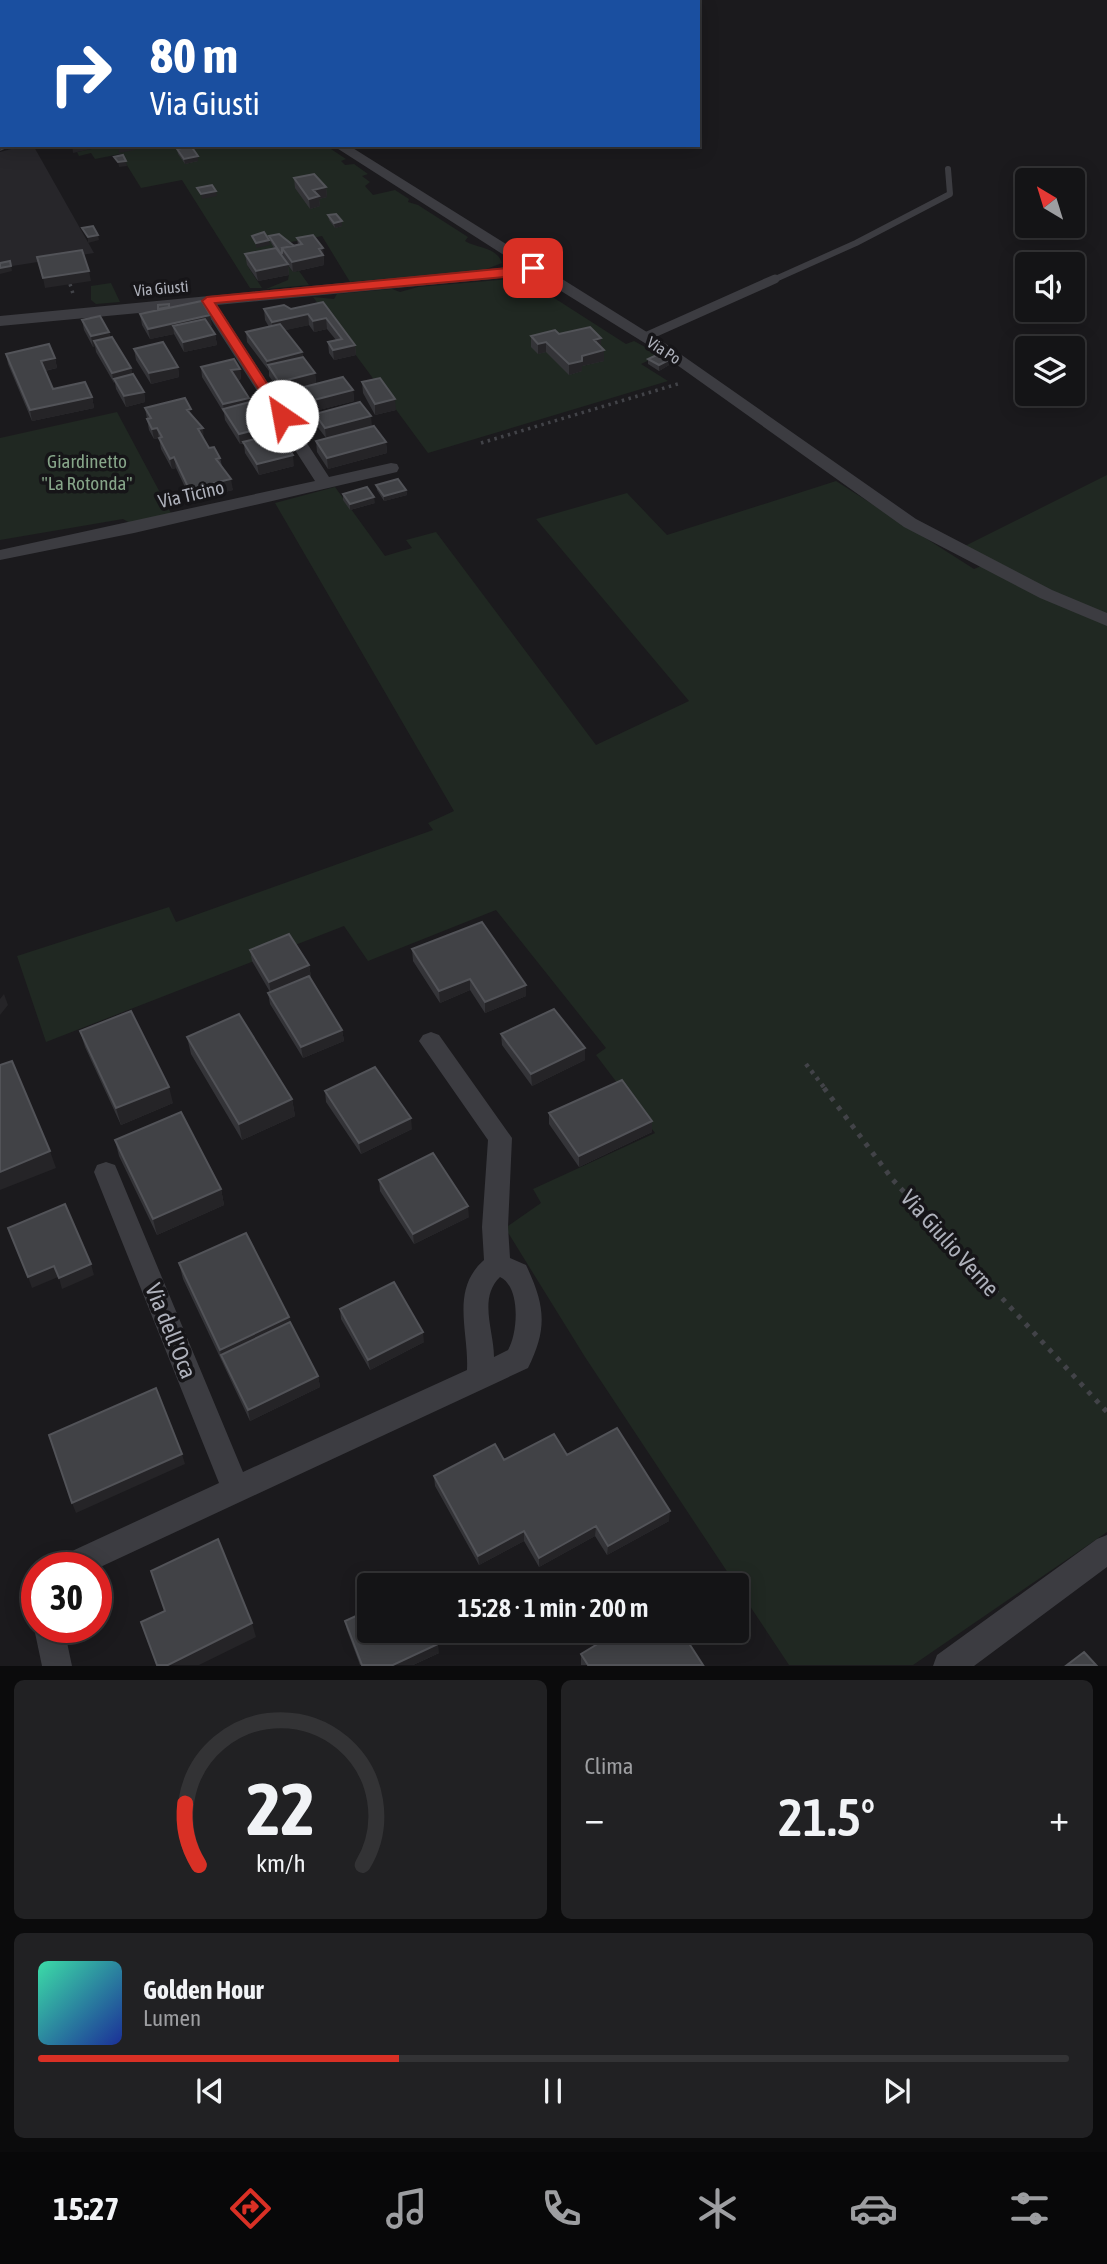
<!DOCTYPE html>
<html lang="it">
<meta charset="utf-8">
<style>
:root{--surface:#141416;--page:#212123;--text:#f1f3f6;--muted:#9d9ea1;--line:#333335;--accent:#d93025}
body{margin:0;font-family:"Asap Condensed",sans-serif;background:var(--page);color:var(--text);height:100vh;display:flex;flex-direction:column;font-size:26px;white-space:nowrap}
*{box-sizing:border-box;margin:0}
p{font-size:23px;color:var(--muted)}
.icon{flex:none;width:38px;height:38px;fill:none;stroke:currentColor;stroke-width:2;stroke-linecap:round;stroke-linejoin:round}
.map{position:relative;height:1666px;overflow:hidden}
.drawer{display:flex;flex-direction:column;gap:14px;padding:14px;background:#0b0b0c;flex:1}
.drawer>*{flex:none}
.banner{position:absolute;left:0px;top:0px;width:700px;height:147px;box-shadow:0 4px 18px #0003,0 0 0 2px var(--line);background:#1a4fa0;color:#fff;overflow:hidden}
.needle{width:46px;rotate:322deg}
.buttons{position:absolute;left:1015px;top:168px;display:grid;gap:14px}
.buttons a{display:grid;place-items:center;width:70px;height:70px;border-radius:7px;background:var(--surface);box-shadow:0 4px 18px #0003,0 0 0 2px var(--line);font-size:35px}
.speed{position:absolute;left:21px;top:1552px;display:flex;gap:14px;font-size:35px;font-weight:700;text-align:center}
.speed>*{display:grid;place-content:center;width:91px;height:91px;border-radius:50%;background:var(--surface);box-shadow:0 4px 18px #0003,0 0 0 2px var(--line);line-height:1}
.speed .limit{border:10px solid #d22;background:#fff;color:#111}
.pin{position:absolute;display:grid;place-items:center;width:60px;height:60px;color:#fff;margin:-30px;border-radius:14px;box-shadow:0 4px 10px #0006}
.me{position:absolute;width:77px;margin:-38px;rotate:327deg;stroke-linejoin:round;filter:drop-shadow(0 0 5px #0008)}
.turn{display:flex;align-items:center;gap:24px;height:147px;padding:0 35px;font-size:32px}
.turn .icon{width:91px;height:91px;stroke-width:2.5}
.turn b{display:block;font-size:49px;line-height:60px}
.big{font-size:52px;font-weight:600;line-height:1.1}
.drawer .tile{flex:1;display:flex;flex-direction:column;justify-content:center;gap:10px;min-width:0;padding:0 24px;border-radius:10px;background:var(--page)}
.drawer .dial{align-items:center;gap:0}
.dial svg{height:182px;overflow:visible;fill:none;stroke:var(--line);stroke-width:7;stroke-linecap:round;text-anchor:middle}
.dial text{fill:var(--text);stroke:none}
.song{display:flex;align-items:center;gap:21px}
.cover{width:84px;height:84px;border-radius:10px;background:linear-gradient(135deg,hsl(160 70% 55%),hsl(230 70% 35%))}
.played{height:7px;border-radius:4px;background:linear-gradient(90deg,var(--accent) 35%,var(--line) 35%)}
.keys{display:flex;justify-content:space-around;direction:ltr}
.heat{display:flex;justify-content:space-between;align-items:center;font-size:38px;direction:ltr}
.drawer .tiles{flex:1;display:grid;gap:14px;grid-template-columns:1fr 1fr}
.tile:last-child{grid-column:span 2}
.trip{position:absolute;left:357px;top:1573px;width:392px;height:70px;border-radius:7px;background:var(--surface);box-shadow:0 4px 18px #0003,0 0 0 2px var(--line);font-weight:600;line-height:70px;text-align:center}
.menu{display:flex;height:112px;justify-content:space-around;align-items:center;background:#080809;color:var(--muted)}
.menu .icon{width:49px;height:49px}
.menu .selected{color:var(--accent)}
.menu b{font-size:32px;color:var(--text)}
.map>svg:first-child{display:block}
.built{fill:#27262a}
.green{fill:#202822}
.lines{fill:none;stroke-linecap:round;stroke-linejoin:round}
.path-far2{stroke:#424348;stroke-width:3.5;stroke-dasharray:2.5 4.5;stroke-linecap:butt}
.path-far1{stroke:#424348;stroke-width:4.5;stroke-dasharray:3.5 5;stroke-linecap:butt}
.path{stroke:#424348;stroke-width:5;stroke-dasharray:4.5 7;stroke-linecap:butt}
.lane-far1{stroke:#3c3c41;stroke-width:6}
.lane{stroke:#3c3c41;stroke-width:9}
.street{fill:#3c3c41;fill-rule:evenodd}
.wall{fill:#343438}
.shaded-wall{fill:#252427}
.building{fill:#414246;stroke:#525358;stroke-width:2}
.route{fill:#d93025;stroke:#8d1f18;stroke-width:2}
.labels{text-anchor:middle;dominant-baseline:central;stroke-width:7;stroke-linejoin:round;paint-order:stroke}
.far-street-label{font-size:16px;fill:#aeb1bb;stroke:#161518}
.park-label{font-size:19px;fill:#86a589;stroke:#161518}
.street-label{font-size:19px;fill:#aeb1bb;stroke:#161518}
.near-street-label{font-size:23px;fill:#aeb1bb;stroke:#161518}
</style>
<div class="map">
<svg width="1107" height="1666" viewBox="0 0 1107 1666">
<rect width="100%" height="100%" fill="#1b1a1d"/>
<path class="built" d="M26 145H33L94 253 0 268V152Z"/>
<path class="green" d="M110 145H325L346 159 341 161 345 165 354 164 368 174 362 176 370 182 365 186 373 195 395 190 409 199 408 202 418 205 468 237 465 241C478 249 496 246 502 263L484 270 350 282 322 236 286 243 283 259 293 272 299 271 309 285 266 289 288 280 289 274 247 265 262 288H250L182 180 141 188 120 154 95 159 91 153 79 156 77 152Z
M523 278 626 344 634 341 660 355 641 364 668 381 428 453 313 297 334 299 337 294 392 289 400 292 418 287Z
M111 283 120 302 96 304 91 300V286Z
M117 412 172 515 130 523 123 519 0 540V438Z
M1107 475V1532L913 1665H789L585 1357 507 1231 508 1226 541 1203 533 1189 655 1133 596 1055 606 1048 496 910 368 961 344 926 46 1042 17 956 169 907 176 922 433 830 428 823 454 811 275 503 335 487 385 556 412 548 406 540 436 532 596 745 689 701 536 519 627 493 667 535 836 481 974 569 986 564 961 548Z"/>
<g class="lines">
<path class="path-far2" d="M70 284 74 297
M481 443 681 383"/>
<path class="path-far1" d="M806 1064 826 1090"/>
<path class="path" d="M824 1088 893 1180 1107 1412"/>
<path class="lane-far1" d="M0 138 2 140
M771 281 856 243 950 194 948 169"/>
<path class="lane" d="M645 337 775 279"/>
<path class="street" d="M101 0H114L116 2H102Z
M2 142V145H13L0 151Z
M332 145H348L666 344 916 519 1052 590 1107 613V626L1040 598 904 527 656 350 532 273 492 279 217 305 329 477 391 463 397 464 399 468 397 472 134 533 0 560V550L315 481 203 307 0 326V316L521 266Z
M431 1032 439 1035 512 1138 508 1227 510 1258 526 1265C545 1305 548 1328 528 1368L96 1569 52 1568 57 1558 219 1483 94 1172 97 1165 106 1162 115 1165 118 1172 243 1472 467 1370C469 1331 450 1290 484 1260L482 1227 488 1140 419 1041 423 1035ZM500 1277C521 1287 518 1333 508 1350L494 1357C494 1331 478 1298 500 1277Z
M1107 1535V1567L974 1666H933L937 1655 1097 1539Z
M37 1621V1628H64L72 1666H42L34 1628Z"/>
</g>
<path class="wall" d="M177 149 198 161 185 164 178 154Z
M294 178 326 187 327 197 319 199 320 206 310 209 295 188Z
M328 215 342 226 335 228 329 220Z
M269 236 294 246 298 245 297 238 323 248 324 265 293 272 288 265 289 275 258 281 247 265 245 254 274 248 270 241Z
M323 302 355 345 356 355 334 360 329 353 328 342 336 340 327 329 314 332 309 325 285 330 302 352 303 357 315 373 316 384 280 392 269 376V371L247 342 246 332 269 327 265 320 264 309H291Z
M170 308 212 326H210L215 334 217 345 184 352 174 334 150 339 142 325 140 314Z
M82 320 109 332 110 337 131 368 132 374 144 392 145 402 126 407 116 389 115 383H114L96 352 95 346 93 347 84 330Z
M559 334 601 338V347L604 361 582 366V371L569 375 546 352 538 354 531 347V336Z
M134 349 178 367 179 377 151 384 136 360Z
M6 354 55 358 57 368 45 371 53 389 92 397 94 408 32 421 8 364Z
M648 359 669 365 659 371 648 364Z
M201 367 240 369 241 379 238 380 249 403 266 427 267 436 294 466 259 475 245 453 244 444H240L225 420 224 413 202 377Z
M362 382 396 410 375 415 363 393Z
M296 389 353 390 354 401 307 413 297 400Z
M145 408 192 416 209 448 220 458 222 466 233 490 191 500 176 468 172 469 161 449 159 438 154 439 149 430Z
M315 414 372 426 386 442 387 453 328 469 317 452 316 441 326 438 316 425Z
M376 485 406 490 407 495 384 501 377 490Z
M343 494 375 503 350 510 343 500Z
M412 949 526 985V996L485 1013 470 990 440 1003 413 961Z
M250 950 309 965 311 977H309L342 1030 344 1041 303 1058 270 1004 268 993 270 992 252 961Z
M80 1031 173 1103 121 1125 85 1047Z
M501 1034 585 1060 532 1086 502 1045Z
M187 1037 292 1099 295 1116 242 1140 191 1054Z
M325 1091 412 1129 361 1154 326 1102Z
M549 1113 652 1121V1132L579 1167 549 1124Z
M115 1140 221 1189 224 1205 157 1235 119 1156Z
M379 1180 469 1217 414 1244 380 1191Z
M179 1263 289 1317 290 1322 318 1376 320 1387 250 1421 183 1279Z
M340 1309 424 1342 370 1370 341 1319Z
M567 1455 669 1521 607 1555 595 1536 539 1567 524 1541 479 1565 435 1486 434 1476 504 1460Z
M345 1621 439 1653 413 1665H360L347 1630Z
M581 1654 703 1665H581Z"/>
<path class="shaded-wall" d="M72 145H105V146L73 153Z
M118 145H134L135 150 119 153Z
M198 156V161L185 164 184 159Z
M126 161 127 166 119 167 118 162Z
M326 187 327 197 319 199 320 206 310 209 309 199 313 190Z
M216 191 217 196 202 199 201 194Z
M342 221V226L335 228 334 223Z
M98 235 99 240 88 243V237Z
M269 240 270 245 256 248V243Z
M323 248 324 265 293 272 292 262 319 249Z
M288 264 289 275 258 281 256 271Z
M11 266 12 271 0 274V268Z
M89 271 91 281 45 288 43 278Z
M308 314 309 325 273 333 272 322Z
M210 315 212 326 177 333 173 326 174 334 150 339 148 329Z
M326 318 327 329 314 332 313 321Z
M109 332 111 343 94 341 95 346 93 347 91 336Z
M215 334 217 345 184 352 183 342Z
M601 338V349L594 340Z
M546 342V352L538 354V344Z
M355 345 356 355 334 360 333 350Z
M604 350V361L582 366V371L569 375V364L582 356Z
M302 352 303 363 268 365V372L267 361Z
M55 358 57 368 43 371 41 361Z
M669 360V365L659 371V365Z
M178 367 179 377 151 384 149 373Z
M131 368 133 379H114L115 383H114L112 373Z
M240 369 241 379 233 381 231 370Z
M315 373 316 384 280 392 279 382Z
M353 390 354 401 307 413 306 402Z
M144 392 145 402 126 407 124 396Z
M92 397 94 408 32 421 30 410Z
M249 398 250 408 224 410 223 404Z
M395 399 396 410 375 415V404Z
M371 416 372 426 326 439 325 428Z
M266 427 268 437 240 444 239 434Z
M157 428 159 438 154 439 152 429Z
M203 428 204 439 200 440 198 429Z
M386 442 387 453 328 469 327 458Z
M293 455 294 466 259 475 257 464Z
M174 457 176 468 172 469 170 459Z
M231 479 233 490 191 500 189 489Z
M406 490 407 495 384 501V496Z
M374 497 375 503 350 510V504Z
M309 965 311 977 271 993 269 982Z
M470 979V990L440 1003 439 991Z
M526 985V996L485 1013V1002Z
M4 994 8 1005 0 1015V999Z
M342 1030 344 1041 303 1058 301 1047Z
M585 1048V1060L532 1086 531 1074Z
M169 1087 173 1103 121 1125 116 1108Z
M292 1099 295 1116 242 1140 239 1124Z
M411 1118 412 1129 361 1154 359 1143Z
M652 1121V1132L579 1167V1156Z
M50 1151 56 1168 0 1190V1172Z
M221 1189 224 1205 157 1235 153 1219Z
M468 1206 469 1217 414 1244 413 1234Z
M91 1264 94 1275 62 1289 59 1278Z
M54 1266 58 1277 32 1288 28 1277Z
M289 1317 292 1333 221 1355 220 1350Z
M423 1332 424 1342 370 1370 368 1360Z
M318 1376 320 1387 250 1421 248 1410Z
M182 1454 185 1464 76 1513 72 1503Z
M670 1511 669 1521 607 1555 608 1546Z
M596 1526 595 1536 539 1567V1558Z
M524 1531V1541L479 1565 478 1556Z
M252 1623 256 1637 199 1665H168Z
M438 1644 439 1653 413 1665H393Z"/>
<path class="building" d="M191 146 198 156 184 159 177 149Z
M123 155 126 161 118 162 114 157Z
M314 174 326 187 313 190 319 196 309 199 294 178Z
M212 185 216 191 201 194 197 188Z
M336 214 342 221 334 223 328 215Z
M93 226 98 235 88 237 82 228Z
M264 232 269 240 256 243 252 236Z
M279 234 294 246 282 248V253L281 254 269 236Z
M313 235 323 248 319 249 323 255 292 262 282 248 302 244 297 238Z
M276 248 288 264 256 271 245 254Z
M82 250 89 271 43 278 37 257Z
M10 261 11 266 0 268V263Z
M202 301 210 315 148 329 140 314Z
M323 302 355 345 333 350 328 342 342 339 326 318 313 321 308 314 272 322 264 309 284 305 291 309Z
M169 304V307L158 309V305Z
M100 316 109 332 91 336 82 320Z
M205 319 215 334 183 342 173 326Z
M280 324 302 352 267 361 246 332Z
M590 327 601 338 594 340 604 350 582 356V361L569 364 546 342 538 344 531 336 555 330 559 334Z
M112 337 131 368 112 373 94 341Z
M163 342 178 367 149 373 134 349Z
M49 344 55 358 41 361 53 389 85 382 92 397 30 410 6 354Z
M659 354 669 360 659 365 648 359Z
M303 357 315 373 279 382 268 365Z
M234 359 240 369 231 370 249 398 223 404 201 367Z
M133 374 144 392 124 396 114 379Z
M343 377 353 390 306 402 296 389Z
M380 378 395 399 375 404 362 382Z
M185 398 191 409 187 410 203 428 198 429 209 448 214 447 220 458 216 459 231 479 189 489 174 457 170 459 159 438 162 437 157 428 152 429 147 419 151 418 145 408Z
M250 402 266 427 239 434 223 409Z
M360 402 371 416 325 428 315 414Z
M374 426 386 442 327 458 316 441Z
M279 433 293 455 257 464 243 442Z
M398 479 406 490 384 496 376 485Z
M367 487 374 497 350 504 343 494Z
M482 922 526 985 485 1002 470 979 439 991 412 949Z
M289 934 309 965 269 982 250 950Z
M309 976 342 1030 301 1047 268 993Z
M554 1009 585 1048 531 1074 501 1034Z
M131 1011 169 1087 116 1108 80 1031Z
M239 1014 292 1099 239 1124 187 1037Z
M12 1061 50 1151 0 1172V1065Z
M375 1067 411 1118 359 1143 325 1091Z
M622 1080 652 1121 579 1156 549 1113Z
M181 1112 221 1189 153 1219 115 1140Z
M433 1153 468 1206 413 1234 379 1180Z
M65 1204 91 1264 59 1278 54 1266 28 1277 8 1228Z
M246 1233 289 1317 220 1350 179 1263Z
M394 1282 423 1332 368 1360 340 1309Z
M290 1322 318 1376 248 1410 221 1355Z
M156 1388 182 1454 72 1503 49 1435Z
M617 1428 670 1511 608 1546 596 1526 539 1558 524 1531 478 1556 434 1476 495 1444 504 1460 554 1434 567 1455Z
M218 1539 252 1623 168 1665H157L141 1622 165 1611 151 1571Z
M369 1610V1631H433L438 1644 393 1665H362L345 1621Z
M619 1631H681L703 1665H588L581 1654Z
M1084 1652 1096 1665H1067Z"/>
<path class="route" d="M529 266 539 268 516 276 215 303 288 416 282 420 276 416 202 301 207 297Z"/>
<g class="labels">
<g class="far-street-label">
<text transform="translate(161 288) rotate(-5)">Via Giusti</text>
<text transform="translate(664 350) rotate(33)">Via Po</text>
</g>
<g class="park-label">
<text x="87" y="461">Giardinetto<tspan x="87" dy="22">"La Rotonda"</tspan></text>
</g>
<g class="street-label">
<text transform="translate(191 494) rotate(-13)">Via Ticino</text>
</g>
<g class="near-street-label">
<text transform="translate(950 1243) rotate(48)">Via Giulio Verne</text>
<text transform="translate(171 1331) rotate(68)">Via dell'Oca</text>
</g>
</g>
</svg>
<div class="buttons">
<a><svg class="needle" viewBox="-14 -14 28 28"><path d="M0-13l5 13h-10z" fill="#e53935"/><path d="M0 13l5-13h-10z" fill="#9d9ea1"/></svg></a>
<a><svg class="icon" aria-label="sound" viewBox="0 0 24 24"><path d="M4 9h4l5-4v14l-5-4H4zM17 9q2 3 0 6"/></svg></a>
<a><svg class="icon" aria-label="layers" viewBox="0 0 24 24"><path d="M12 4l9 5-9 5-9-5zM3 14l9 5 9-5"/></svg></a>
</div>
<div class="speed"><div class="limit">30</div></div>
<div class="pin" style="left:533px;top:268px;background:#d93025"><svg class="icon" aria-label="arrive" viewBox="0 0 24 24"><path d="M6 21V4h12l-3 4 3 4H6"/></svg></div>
<svg class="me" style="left:282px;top:416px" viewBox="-20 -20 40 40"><circle r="19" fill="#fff"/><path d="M0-13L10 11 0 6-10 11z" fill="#d93025"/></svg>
<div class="trip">15:28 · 1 min · 200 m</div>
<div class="banner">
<div class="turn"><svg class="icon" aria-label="right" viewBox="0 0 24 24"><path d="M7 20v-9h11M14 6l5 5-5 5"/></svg><div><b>80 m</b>Via Giusti</div></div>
</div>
</div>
<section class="drawer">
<div class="tiles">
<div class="tile dial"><svg viewBox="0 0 100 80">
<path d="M14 69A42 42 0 1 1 86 69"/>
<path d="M14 69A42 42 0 0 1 8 42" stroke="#d93025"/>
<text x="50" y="56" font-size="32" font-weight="700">22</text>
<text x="50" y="72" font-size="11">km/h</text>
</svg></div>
<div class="tile"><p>Clima</p>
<div class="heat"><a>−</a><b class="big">21.5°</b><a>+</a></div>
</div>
<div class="tile">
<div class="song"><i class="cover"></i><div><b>Golden Hour</b><p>Lumen</p></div></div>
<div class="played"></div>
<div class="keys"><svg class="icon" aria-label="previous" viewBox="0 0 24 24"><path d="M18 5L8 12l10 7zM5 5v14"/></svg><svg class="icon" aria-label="pause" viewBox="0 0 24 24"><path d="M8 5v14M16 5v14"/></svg><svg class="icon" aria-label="next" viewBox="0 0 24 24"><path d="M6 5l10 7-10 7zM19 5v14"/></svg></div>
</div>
</div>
</section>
<nav class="menu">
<b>15:27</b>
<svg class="icon selected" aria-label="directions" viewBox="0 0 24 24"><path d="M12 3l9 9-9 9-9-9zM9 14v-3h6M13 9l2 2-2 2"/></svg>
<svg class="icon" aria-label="music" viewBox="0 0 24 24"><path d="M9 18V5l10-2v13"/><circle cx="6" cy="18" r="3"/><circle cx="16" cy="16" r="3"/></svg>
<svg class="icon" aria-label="phone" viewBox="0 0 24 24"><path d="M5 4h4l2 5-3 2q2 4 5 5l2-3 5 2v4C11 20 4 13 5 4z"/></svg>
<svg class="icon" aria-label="climate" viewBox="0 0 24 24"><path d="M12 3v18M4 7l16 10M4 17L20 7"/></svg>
<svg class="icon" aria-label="car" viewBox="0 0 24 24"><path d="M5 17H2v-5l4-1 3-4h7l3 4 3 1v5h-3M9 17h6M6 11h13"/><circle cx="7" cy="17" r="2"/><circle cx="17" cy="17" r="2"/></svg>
<svg class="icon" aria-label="filters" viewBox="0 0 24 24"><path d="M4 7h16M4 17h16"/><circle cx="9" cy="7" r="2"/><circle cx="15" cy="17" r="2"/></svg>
</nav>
